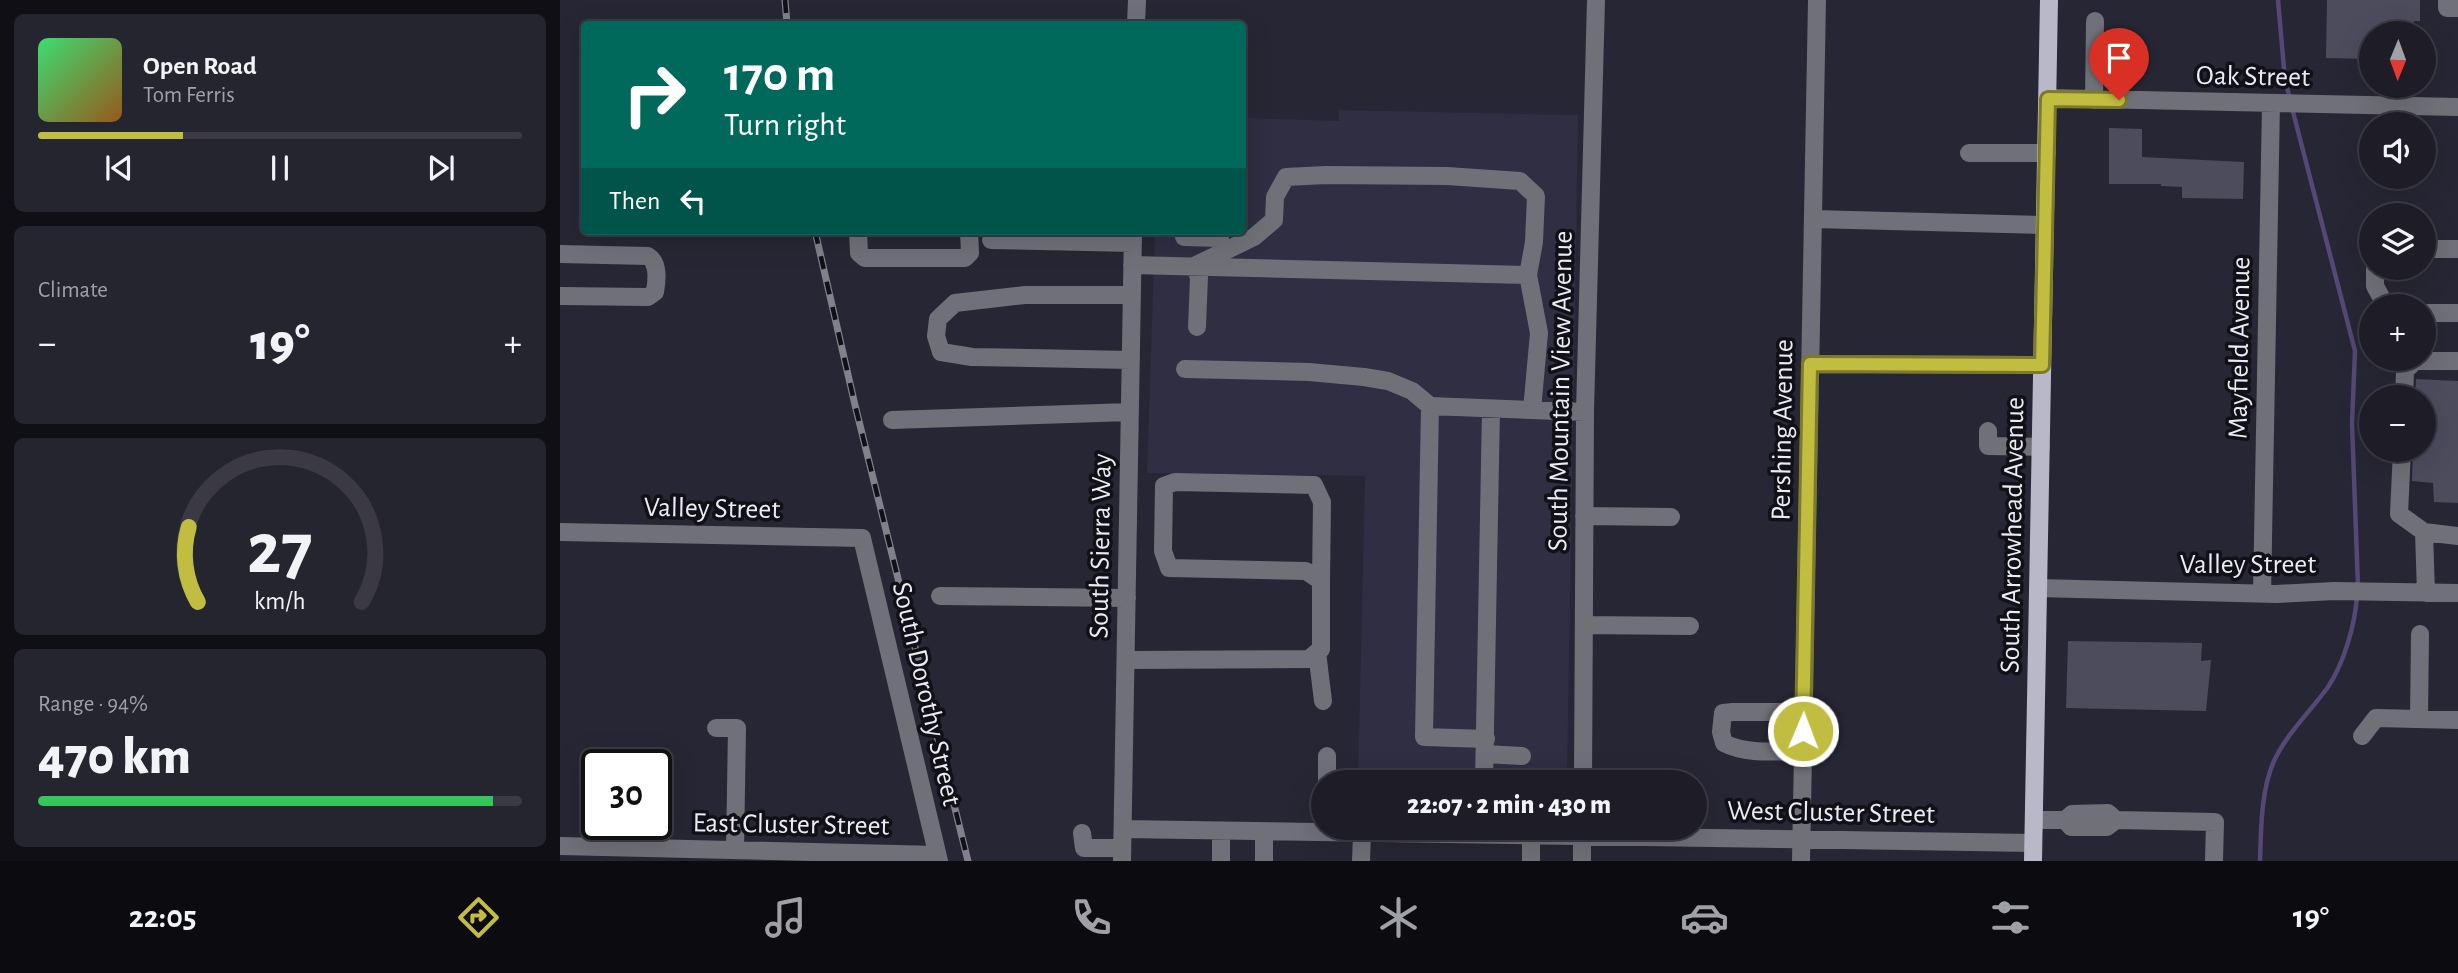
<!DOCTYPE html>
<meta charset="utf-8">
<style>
:root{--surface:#1d1c27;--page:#25252f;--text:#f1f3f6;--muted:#a0a1a7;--line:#3b3a44;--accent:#c1bd40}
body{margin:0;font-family:"Alegreya Sans",sans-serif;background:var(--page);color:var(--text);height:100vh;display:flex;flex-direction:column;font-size:26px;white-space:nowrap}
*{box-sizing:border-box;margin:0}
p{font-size:23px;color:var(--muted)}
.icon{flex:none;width:38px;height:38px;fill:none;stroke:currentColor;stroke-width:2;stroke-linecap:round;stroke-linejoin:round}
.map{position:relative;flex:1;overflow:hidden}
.drawer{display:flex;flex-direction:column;gap:14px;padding:14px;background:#100f15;width:560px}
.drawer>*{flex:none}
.guide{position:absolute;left:21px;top:21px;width:665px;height:214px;border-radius:7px;box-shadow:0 7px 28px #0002,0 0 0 2px var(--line);background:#00695c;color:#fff;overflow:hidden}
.needle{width:46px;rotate:181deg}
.controls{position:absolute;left:1799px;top:21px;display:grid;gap:14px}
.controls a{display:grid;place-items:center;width:77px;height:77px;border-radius:50%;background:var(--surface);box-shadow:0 7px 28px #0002,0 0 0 2px var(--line);font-size:35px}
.speed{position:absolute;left:21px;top:749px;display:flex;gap:14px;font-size:35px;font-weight:700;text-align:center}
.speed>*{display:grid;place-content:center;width:91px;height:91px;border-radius:50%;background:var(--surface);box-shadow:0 7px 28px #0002,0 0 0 2px var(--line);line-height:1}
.speed .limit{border:4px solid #111;border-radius:10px;background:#fff;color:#111}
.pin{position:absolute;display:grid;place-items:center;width:60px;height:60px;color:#fff;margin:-72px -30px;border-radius:50% 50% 50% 0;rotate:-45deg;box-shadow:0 0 7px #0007}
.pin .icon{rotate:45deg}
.me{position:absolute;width:77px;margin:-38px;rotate:1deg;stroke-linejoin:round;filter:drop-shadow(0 0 5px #0008)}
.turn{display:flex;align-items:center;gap:24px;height:147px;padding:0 28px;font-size:32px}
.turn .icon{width:91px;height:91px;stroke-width:2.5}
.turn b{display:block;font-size:49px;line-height:60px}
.then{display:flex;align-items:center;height:66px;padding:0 28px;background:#0003;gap:14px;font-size:26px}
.big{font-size:52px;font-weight:800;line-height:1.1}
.drawer .widget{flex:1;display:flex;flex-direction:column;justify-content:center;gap:10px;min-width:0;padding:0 24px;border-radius:10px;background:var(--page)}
.drawer .dial{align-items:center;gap:0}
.dial svg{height:182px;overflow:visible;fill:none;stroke:var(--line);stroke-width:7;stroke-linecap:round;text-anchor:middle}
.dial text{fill:var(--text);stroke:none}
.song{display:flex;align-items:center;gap:21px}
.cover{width:84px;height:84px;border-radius:10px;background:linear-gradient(135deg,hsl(140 70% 55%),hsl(30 70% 35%))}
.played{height:7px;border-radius:4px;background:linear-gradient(90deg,var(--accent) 30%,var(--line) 30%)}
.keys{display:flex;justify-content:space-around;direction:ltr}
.heat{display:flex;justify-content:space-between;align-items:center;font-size:38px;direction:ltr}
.charge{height:10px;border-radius:5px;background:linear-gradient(90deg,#34c759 94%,var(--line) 0)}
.trip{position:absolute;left:751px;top:770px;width:396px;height:70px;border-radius:35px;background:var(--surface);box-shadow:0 7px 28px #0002,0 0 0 2px var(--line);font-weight:800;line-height:70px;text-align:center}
.dock{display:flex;height:112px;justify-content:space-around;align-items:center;background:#0c0b10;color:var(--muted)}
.dock .icon{width:49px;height:49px}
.dock .current{color:var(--accent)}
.dock b{font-size:32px;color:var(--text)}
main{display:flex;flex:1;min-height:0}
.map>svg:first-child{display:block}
.built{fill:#2f2e42}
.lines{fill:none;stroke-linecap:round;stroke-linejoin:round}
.stream{stroke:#554875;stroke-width:4.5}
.building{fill:#4d4c5d}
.minor{stroke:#707078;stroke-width:18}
.major{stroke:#b9b8c8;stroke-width:18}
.rail-casing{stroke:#81808c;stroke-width:7}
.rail{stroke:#101016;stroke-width:4.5;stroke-dasharray:13;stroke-linecap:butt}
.route-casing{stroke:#7d7b2a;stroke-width:18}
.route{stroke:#c1bd40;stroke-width:12}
.labels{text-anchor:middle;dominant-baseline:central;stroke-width:7;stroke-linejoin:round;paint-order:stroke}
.street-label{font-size:28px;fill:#ebebf5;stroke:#101016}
</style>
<main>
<section class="drawer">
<div class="widget">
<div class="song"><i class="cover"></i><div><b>Open Road</b><p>Tom Ferris</p></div></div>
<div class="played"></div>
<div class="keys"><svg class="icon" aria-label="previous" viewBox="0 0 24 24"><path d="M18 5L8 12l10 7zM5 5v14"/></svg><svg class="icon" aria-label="pause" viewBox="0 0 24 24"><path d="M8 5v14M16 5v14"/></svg><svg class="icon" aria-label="next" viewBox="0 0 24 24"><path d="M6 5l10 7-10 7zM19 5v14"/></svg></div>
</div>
<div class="widget"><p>Climate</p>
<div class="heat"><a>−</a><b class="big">19°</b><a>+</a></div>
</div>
<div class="widget dial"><svg viewBox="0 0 100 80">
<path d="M14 69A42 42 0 1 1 86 69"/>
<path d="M14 69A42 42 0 0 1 10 36" stroke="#c1bd40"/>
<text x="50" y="56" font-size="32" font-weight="700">27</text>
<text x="50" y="72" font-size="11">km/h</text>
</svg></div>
<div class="widget"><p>Range · 94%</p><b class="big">470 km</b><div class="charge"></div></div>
</section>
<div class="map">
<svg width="1898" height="861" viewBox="0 0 1898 861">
<rect width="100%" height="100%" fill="#272634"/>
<path class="built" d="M778 110 1018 115 1007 782H798L805 476 587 473 595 231H682L683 118 779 121Z"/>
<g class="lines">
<path class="stream" d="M1718 0 1725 80 1730 99
M1732 108 1795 351 1792 423 1798 587
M1700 861C1701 829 1701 790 1714 761 1727 733 1750 712 1768 687 1784 663 1795 625 1797 596"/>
</g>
<path class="building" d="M1767 0H1860V21H1854L1855 33H1811V59L1766 58Z
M1549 128 1582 129V157L1684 162 1683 199 1622 198V187L1601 186V184H1549Z
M1856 379 1898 381V503L1874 502 1873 483 1852 481 1853 450H1864V397H1855Z
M1508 641 1642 643 1641 661 1651 660 1646 711 1506 708Z"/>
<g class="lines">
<path class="minor" d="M1887 0V8H1898
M576 24 577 0
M1488 98 1898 107
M1534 100 1535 21
M1409 153H1487
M1253 219 1485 225
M298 231 299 253 305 258H405L410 253 409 231
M624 231V237L660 238
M431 240 573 243
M1864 249H1898
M0 254 88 256C99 263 97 280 95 292L88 297 0 296
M572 265 968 275 974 242 976 196 960 181 887 176 766 175 726 177 715 197 714 220 694 237 634 266
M634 266 639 277 637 327
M1815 268V286L1826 306
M968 275 979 333 972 410
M1864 313H1898
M571 360 412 357 381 352 376 336 378 319 395 303 465 295H572
M1250 364 1482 365
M625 369 749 372 804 377 828 381 852 391 870 406 1025 412
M1844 397 1845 371 1855 361H1898
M870 406 864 737 926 739
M332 420 570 412
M1428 431V446L1481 447
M1842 450 1839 514 1864 532 1898 536
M1024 516 1111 517
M0 532 302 538 379 861
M1864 532 1866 593
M1478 588 1716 594 1774 591 1898 593
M1702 594 1711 103
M380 596 567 598
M1024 625 1130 626
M757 652 763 701
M566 660 749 659 761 649V581L746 571 609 568 603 551 604 486 615 482 754 485 762 502 761 581
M1859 718 1860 634
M156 728H177L175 850
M1802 736 1816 718 1898 720
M1243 751C1217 751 1187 755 1164 743L1161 732 1163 713 1173 712H1244
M925 754 962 756
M767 756V782
M924 782 931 409
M1023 782 1025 412 1036 0
M1474 820H1505L1512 814 1548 813 1556 820 1547 827H1511L1505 820
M1556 820 1655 822 1654 861
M563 829 1473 843
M522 833 524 848H562
M0 846 377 855
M562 861 573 231
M661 861V831
M704 861V832
M801 861 802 834
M971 861V836
M1022 861V828
M1241 861 1257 0"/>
<path class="major" d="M1473 861 1489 0"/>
<defs>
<path id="rail" d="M225 0 227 24
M255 231 295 405 408 861"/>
</defs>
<use href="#rail" class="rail-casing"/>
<use href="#rail" class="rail"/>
</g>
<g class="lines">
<defs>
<path id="route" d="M1243 731 1250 364 1482 365 1488 99 1559 100"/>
</defs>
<use href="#route" class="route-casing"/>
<use href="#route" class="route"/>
</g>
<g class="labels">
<g class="street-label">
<text transform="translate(1693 77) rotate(1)">Oak Street</text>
<text transform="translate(1680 348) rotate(-89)">Mayfield Avenue</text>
<text transform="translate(1001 391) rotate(-89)">South Mountain View Avenue</text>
<text transform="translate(1223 430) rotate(-89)">Pershing Avenue</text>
<text transform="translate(152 509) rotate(1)">Valley Street</text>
<text transform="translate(1453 535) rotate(-89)">South Arrowhead Avenue</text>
<text transform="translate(541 546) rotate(-89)">South Sierra Way</text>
<text x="1688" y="565">Valley Street</text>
<text transform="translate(366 694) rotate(77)">South Dorothy Street</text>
<text transform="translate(1271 813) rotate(1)">West Cluster Street</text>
<text transform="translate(231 825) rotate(1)">East Cluster Street</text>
</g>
</g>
</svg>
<div class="controls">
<a><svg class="needle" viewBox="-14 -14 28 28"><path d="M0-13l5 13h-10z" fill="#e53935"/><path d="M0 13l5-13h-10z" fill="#a0a1a7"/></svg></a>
<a><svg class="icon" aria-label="sound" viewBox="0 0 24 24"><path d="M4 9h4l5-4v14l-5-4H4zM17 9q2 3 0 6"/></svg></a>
<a><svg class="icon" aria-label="layers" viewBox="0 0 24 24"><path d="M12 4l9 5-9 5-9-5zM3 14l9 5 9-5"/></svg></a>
<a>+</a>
<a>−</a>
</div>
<div class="speed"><div class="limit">30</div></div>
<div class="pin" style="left:1559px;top:100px;background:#d93025"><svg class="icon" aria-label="arrive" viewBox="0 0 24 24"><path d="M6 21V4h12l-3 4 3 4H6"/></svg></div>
<svg class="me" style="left:1243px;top:731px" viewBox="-20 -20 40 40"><circle r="17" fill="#c1bd40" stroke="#fff" stroke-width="3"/><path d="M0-11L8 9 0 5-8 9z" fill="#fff"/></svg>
<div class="trip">22:07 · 2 min · 430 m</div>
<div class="guide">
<div class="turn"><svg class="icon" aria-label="right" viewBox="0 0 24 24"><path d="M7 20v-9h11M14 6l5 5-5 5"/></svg><div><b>170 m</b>Turn right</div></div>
<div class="then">Then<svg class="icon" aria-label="left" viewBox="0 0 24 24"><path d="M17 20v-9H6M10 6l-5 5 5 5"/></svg></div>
</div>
</div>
</main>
<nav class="dock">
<b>22:05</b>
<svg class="icon current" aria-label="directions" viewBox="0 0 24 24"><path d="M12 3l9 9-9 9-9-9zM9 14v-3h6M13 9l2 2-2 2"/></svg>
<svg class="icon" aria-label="music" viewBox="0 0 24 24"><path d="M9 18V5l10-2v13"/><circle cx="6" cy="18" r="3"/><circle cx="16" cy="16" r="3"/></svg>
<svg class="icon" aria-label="phone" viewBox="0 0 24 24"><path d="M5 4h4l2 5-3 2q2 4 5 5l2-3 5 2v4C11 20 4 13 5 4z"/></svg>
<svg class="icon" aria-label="climate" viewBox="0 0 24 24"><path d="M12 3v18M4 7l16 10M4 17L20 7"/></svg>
<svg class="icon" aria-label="car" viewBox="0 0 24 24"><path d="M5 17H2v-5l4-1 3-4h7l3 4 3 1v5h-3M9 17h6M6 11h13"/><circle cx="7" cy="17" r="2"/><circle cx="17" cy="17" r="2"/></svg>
<svg class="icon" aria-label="filters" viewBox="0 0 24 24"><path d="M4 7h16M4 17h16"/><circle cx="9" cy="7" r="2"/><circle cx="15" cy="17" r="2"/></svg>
<b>19°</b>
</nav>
